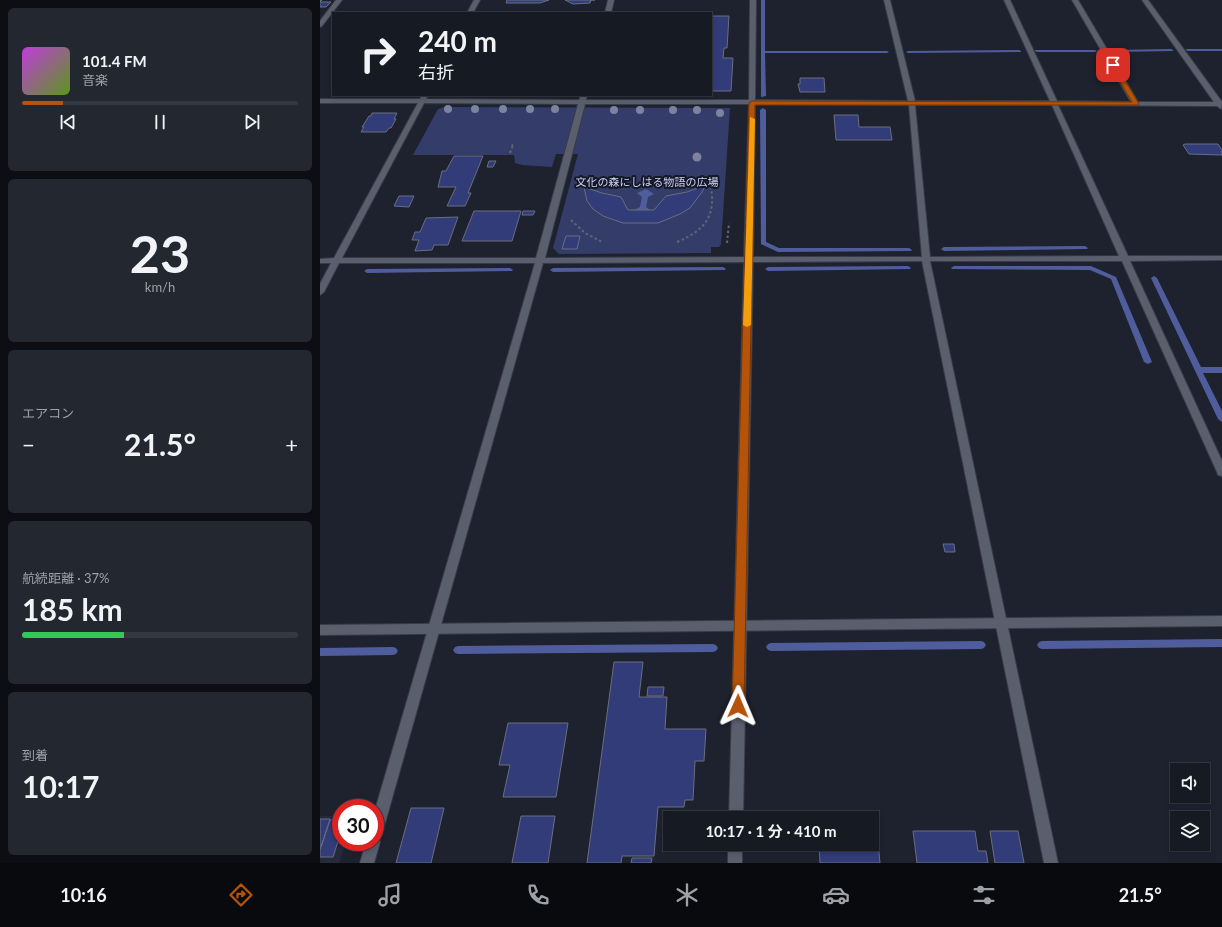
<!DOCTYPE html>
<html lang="ja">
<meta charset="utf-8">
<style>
:root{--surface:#161a23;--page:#232730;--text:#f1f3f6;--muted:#9ea1a6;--line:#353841;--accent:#b45309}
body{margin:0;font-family:Lato,"Noto Sans JP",sans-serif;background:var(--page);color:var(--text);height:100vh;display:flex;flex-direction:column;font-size:15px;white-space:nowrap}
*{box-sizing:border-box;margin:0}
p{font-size:13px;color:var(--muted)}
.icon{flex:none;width:22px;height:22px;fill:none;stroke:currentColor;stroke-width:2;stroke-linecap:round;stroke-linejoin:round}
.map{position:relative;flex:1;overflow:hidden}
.panel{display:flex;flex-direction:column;gap:8px;padding:8px;background:#0c0e13;width:320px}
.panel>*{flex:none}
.banner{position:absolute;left:12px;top:12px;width:380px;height:84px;border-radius:0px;box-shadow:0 2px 6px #0003,0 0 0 1px var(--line);background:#161a23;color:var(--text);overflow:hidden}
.buttons{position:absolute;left:850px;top:763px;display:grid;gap:8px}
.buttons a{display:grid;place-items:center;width:40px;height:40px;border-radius:0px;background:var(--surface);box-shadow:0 2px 6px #0003,0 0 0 1px var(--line);font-size:20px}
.speed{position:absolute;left:12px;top:799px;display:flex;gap:8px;font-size:20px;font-weight:700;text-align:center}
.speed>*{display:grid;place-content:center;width:52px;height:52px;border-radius:50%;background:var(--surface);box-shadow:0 2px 6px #0003,0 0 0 1px var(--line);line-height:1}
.speed .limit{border:6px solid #d22;background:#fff;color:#111}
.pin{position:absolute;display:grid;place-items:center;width:34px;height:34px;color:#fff;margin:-17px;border-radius:8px;box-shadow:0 2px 6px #0006}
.me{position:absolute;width:44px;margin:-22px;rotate:1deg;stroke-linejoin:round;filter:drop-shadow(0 0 3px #0008)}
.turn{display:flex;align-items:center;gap:14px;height:84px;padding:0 20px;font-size:18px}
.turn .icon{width:52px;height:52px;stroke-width:2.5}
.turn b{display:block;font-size:28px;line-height:34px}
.big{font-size:30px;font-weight:700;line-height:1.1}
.panel .card{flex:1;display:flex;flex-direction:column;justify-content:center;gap:6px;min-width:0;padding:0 14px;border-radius:6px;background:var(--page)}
.panel .dial{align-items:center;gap:0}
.dial b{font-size:52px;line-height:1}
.song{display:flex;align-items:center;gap:12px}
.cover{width:48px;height:48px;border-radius:6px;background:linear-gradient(135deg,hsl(290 70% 55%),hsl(90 70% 35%))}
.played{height:4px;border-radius:2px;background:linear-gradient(90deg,var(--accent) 15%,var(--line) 15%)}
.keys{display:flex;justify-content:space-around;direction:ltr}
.heat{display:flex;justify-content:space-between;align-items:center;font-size:22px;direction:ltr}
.charge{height:6px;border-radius:3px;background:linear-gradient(90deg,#34c759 37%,var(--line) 0)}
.trip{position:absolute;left:343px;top:811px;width:216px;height:40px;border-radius:0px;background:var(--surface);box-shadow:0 2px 6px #0003,0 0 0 1px var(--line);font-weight:700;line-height:40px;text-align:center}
.tab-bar{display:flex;height:64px;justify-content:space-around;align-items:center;background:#090a0e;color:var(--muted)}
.tab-bar .icon{width:28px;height:28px}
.tab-bar .selected{color:var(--accent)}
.tab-bar b{font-size:18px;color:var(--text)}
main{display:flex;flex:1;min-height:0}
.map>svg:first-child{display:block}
.built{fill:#252a3d}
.green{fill:#343d6a}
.water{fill:#505d9d}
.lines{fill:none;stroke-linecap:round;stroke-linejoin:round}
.stream{fill:#505d9d;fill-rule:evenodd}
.building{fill:#313c79;stroke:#696e7e}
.minor-casing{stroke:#393c48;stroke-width:2}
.tertiary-casing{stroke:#393c48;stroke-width:2}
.path-far1{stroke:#626571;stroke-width:1.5;stroke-dasharray:2 2;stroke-linecap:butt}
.path{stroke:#626571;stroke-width:2;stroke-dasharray:2.5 2.5;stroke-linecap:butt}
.minor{fill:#5a5f6e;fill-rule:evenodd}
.tertiary{fill:#5a5f6e;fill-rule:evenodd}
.tree{fill:#7c839e}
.route{fill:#b45309;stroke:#753606}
.slow{fill:#f59e0b}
.labels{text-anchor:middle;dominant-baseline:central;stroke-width:4;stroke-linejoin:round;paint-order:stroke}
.far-park-label{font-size:11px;fill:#c9d3f9;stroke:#151825}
</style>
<main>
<section class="panel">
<div class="card">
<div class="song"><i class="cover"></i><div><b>101.4 FM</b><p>音楽</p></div></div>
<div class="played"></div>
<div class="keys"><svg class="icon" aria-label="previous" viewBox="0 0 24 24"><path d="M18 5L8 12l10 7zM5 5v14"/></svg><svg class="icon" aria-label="pause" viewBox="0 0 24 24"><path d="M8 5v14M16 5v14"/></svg><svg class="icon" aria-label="next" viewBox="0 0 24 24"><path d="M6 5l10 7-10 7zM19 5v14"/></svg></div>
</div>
<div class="card dial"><b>23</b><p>km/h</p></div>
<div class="card"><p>エアコン</p>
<div class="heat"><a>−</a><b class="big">21.5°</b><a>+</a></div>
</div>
<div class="card"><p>航続距離 · 37%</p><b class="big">185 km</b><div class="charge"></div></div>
<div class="card"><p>到着</p><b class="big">10:17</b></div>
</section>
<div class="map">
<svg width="902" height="863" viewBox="0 0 902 863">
<rect width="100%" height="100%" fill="#1e222f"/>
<path class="built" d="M0 816H21V842H26L19 863H0Z"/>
<path class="green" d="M124 107 410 108 401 244 399 247H391V253L239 254 233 248 258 154H236L232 167 202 165 195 163 194 155H93L118 109Z"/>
<path class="water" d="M326 189 334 194 328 197 326 207 330 210H314L320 207 322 197 317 193Z"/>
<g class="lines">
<path class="stream" d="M441 0H445V51H567L569 52 567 53H445L446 96 441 97Z
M851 49 853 50V51L793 52 791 51 793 50Z
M866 49H902V51H868L866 50Z
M699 50 701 51V52L588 53 586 52 588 51Z
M715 50H775L777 51 775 52H717L715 51Z
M443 108 446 110V242L459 248H589L592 250 591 251 458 252 441 244 440 110Z
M765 246 768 248 767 249 624 251 621 249 624 247Z
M588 266 591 268 590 269 448 271 445 269 448 267Z
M634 266H771L796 277 832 362 828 364 824 362 791 279 770 270 632 269 631 268Z
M403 267 406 269 405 270 233 272 230 270 233 268Z
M190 268 193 270 192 271 47 273 44 271 47 269Z
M834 276 837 278 881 367H902V373H883L902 411V422L898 419 831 278Z
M902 639V647L722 649 719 648 717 645 719 642 722 641Z
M661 641 664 642 666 645 664 648 661 649 451 651 448 650 446 647 448 644 451 643Z
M393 644 396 645 398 648 396 651 393 652 138 654 135 653 133 650 135 647 138 646Z
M73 647 76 648 78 651 76 654 73 655 0 656V648Z"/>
</g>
<path class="building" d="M0 0H2L0 2H11L6 7H0Z
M187 0H229L220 3H186Z
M245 0H275H271L270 3 253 4Z
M391 16H409L407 48H404L403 58H413L411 91H391Z
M480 78H504L505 92H480L478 84H480Z
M52 113H77L74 119H76L71 128H69L66 132H41L44 127H42L49 116H51Z
M514 115H538L539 127H570L572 140H516Z
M865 144H898L902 150V155L869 154 863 145Z
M134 156H163L148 193H151L145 206H127L136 187H118L122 171H126Z
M169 161H176L173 167H167Z
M386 185 382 192 370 208 360 214 338 223H303L283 216 273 209 267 201 264 187 282 193 301 197 308 210H334L346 196 367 192Z
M79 196H94L89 207 74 206Z
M154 211H201L192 241H142Z
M203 211H215L213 215H202Z
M138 217 128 245H114L112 250 95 251 99 240H92L95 232H100L106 218Z
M246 236H260L257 249H242Z
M623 544H634L635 552H625Z
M294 662H323L319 697H347L345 729H386L384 761H375L373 800H365L364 807H338L334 856H302L301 863H267Z
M328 687H344L343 696H327Z
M188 723H248L236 797H183L190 765H179Z
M91 808H124L111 863H76Z
M201 816H235L228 863H192Z
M0 819H10L1 847H0Z
M10 820H21V832L13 857H0V850Z
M593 831H655L658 851H666L668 863H597Z
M670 831H698L704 863H675Z
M558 843 560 863H500L499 844Z
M312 858H332L331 863H311Z"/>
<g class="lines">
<defs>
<path id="minor" d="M16 0H22L2 26 0 27V21Z
M154 0H160L153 13H147Z
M288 0H294L291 13H285Z
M430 0H436L435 100 588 101 564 0H570L595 101H730L684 0H690L737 101 811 102 752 0H758L818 102H894L822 0H828L902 102 901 109 897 106 738 105 808 256H902V260L810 261 902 461V476L898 475 897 472 802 261H610L738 863H724L602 261 433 262 423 818H409L424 262 223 263 62 834 59 839 60 842 54 863H40L46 842H55V810L215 263H19L4 292 0 295V284L11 263H0V259L14 258 98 103H0V99H100L102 95H108L106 99 259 100 261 95H267L266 100H429ZM104 103 258 104 216 258H22ZM265 104H429L424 257 225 258ZM435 104 589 105 602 257H433ZM595 105H732L799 256 610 257Z
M408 844H422V863H408Z"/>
<path id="tertiary" d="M902 616V626L0 635V625Z"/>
</defs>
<use href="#minor" class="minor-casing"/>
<use href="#tertiary" class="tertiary-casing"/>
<path class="path-far1" d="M192 146 193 143"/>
<path class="path" d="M190 153 193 145
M251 220 265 233 282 242
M357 242C386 230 397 215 390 183
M407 243 409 223"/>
<use href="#minor" class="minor"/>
<use href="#tertiary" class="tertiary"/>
</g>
<g class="tree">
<circle cx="128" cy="109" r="4"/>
<circle cx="155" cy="109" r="4"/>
<circle cx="183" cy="109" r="4"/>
<circle cx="210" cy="109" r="4"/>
<circle cx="235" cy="109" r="4"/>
<circle cx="294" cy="110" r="4"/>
<circle cx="320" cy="110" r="4"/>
<circle cx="353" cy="110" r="4"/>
<circle cx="377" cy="110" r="4"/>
<circle cx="400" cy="113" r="4"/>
<circle cx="377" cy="157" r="4.5"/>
</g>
<path class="route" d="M791 64 796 65 819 104 818 105H435L424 706 422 710 418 711 414 710 412 706 429 103 432 101 812 102 790 65Z"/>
<path class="slow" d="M430 117 435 119 431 325 427 327 423 325Z"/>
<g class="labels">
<g class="far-park-label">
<text x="327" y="181">文化の森にしはる物語の広場</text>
</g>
</g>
</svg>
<div class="buttons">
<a><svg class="icon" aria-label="sound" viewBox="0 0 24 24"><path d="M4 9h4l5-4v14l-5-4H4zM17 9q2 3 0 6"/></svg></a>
<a><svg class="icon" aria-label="layers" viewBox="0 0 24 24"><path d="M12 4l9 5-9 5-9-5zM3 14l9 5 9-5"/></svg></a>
</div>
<div class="speed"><div class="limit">30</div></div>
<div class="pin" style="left:793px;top:65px;background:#d93025"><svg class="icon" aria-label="arrive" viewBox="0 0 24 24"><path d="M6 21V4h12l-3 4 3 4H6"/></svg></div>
<svg class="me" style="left:418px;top:706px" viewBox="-20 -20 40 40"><path d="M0-17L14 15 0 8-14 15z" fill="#b45309" stroke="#fff" stroke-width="4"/></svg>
<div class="trip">10:17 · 1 分 · 410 m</div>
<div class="banner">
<div class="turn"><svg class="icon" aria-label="right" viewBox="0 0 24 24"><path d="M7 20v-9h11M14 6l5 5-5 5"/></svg><div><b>240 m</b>右折</div></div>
</div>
</div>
</main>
<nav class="tab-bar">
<b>10:16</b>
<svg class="icon selected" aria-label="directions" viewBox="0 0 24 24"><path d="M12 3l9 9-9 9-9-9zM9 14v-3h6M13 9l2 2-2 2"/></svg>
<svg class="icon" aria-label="music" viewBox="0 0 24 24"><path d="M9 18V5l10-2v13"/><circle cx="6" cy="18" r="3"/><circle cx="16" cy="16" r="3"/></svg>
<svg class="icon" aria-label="phone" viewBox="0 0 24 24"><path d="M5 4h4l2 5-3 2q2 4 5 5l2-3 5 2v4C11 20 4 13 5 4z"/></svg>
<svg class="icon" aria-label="climate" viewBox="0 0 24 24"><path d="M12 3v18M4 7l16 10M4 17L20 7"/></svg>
<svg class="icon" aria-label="car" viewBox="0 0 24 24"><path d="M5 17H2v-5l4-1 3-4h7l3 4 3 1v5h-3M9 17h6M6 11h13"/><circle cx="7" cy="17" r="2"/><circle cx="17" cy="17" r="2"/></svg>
<svg class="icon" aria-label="filters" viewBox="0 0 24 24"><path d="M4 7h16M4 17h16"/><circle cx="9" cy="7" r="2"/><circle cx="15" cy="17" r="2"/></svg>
<b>21.5°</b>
</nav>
